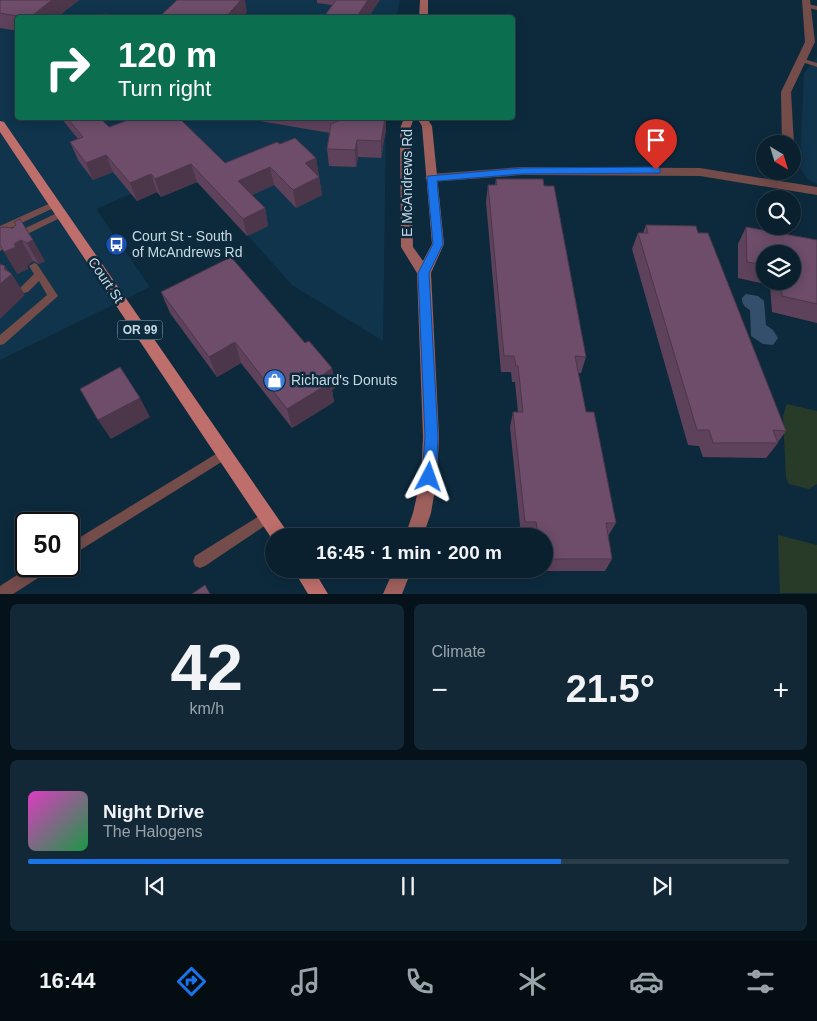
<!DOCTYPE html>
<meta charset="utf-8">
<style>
:root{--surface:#0a202e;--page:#132836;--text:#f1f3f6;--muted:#99a3aa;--line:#2a3e4a;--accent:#1a73e8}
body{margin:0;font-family:Helvetica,sans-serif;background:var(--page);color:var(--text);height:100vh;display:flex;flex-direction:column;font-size:19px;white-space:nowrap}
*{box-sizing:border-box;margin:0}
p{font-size:16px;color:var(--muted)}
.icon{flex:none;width:28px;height:28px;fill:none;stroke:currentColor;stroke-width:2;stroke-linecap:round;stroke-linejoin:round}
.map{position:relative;height:594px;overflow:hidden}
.sheet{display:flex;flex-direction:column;gap:10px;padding:10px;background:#061219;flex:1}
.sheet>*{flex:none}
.guide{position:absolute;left:15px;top:15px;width:500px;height:105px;border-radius:5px;box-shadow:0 2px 12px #0003,0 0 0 1px var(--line);background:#0b6e4f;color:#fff;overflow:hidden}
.needle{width:32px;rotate:142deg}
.tools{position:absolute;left:756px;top:135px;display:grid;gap:10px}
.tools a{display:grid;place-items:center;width:45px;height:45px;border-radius:50%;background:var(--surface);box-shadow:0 2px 12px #0003,0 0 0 1px var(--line);font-size:25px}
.speed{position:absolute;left:15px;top:512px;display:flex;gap:10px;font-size:25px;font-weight:700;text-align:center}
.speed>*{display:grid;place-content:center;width:65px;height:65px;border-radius:50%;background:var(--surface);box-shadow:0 2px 12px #0003,0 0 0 1px var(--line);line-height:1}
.speed .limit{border:2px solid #111;border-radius:8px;background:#fff;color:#111}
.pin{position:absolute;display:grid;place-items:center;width:42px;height:42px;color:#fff;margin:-51px -21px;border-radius:50% 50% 50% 0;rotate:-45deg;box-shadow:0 0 5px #0007}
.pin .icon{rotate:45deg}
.me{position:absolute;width:55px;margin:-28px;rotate:4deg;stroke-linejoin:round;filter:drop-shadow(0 0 4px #0008)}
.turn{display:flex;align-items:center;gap:18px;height:105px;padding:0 20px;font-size:22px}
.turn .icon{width:65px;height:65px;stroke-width:2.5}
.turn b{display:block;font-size:35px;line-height:42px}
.big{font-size:38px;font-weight:600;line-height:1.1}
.sheet .tile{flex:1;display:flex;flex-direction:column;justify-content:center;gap:8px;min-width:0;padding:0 18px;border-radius:8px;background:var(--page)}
.sheet .dial{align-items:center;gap:0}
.dial b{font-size:65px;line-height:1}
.song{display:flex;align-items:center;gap:15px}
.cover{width:60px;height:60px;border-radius:8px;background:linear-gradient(135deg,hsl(310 70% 55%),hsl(140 70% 35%))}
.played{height:5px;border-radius:2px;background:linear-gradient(90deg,var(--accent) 70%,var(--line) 70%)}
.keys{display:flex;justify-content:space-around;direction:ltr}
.heat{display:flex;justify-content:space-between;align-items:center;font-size:28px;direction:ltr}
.sheet .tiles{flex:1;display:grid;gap:10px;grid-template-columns:1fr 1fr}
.tile:last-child{grid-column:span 2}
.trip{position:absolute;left:265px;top:528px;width:288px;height:50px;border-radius:25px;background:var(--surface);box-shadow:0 2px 12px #0003,0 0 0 1px var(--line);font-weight:600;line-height:50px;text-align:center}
.tabs{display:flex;height:80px;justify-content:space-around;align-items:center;background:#040d12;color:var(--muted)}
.tabs .icon{width:35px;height:35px}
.tabs .active{color:var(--accent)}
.tabs b{font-size:22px;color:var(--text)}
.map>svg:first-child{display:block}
.built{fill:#0f344c}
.green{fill:#283a28}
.water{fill:#334f6c}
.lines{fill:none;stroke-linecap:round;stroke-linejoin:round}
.service{fill:#744c4a;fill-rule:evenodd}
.minor{fill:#744c4a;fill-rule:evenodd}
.secondary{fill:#9e605d;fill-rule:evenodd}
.primary{fill:#be6e6b;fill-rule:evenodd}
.wall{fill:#5e425b;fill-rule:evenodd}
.shaded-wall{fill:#4c364a}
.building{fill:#6d4d6a;stroke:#4c364a}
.route{fill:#1a73e8;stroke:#114b97}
.labels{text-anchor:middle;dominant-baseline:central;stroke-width:5;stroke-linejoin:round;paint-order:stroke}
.shield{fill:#0d2a3d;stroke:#8fa4b2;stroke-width:1}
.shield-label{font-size:12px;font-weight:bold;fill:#c7d8e4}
.street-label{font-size:14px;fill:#c7d8e4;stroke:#0d2a3d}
.poi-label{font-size:14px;fill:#c7d8e4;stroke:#0d2a3d;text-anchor:start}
</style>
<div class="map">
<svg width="817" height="594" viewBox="0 0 817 594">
<rect width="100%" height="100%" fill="#0d2a3d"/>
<path class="built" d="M0 0H400L396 18H18V118H386L383 341 292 285 189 169 96 209 150 287 0 360Z
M817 57V184L808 179 800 168 804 73Z"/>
<path class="green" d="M787 404 817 411V484L809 489 789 484 786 478 783 416Z
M778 535 817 545V593H780Z"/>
<path class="water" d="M746 294 758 296 764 301 766 325 773 330 778 338 773 345 763 344 751 336 750 310C745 307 742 305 742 298Z"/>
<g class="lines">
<path class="service" d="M807 4 817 6V10L805 7V5Z
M801 58 817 63V67L799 61 797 60Z
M55 201 58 202 59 204 58 206 0 233V226Z
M61 211 64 212 65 214 64 216 13 241 0 251V243L7 237Z
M34 263 37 264 58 296 4 344 0 345V335L47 295 39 281 28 292 24 293 19 289 34 274 29 266Z
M224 449 228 450 230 454 228 458 69 557V544Z
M267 511 272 513 273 517 272 521 205 566 200 568 195 566 193 561 195 556Z
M31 566H51L49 571 13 594H0V586Z"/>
<path class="minor" d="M802 0H810L815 42 791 92 794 144 792 146V144H782L781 92 805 42Z
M522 167 700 168 817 187V195L700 176 522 175 431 182 425 178 431 174Z"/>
<path class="secondary" d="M420 0H428V18H419Z
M404 118H414L410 129 413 247 423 261 432 244 422 126 417 118H427L432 126 444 244 431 273 439 437 437 477 431 513 423 536H405L413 513 421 477 423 437 417 273 401 247 400 129Z
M394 569H412L402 594H383Z"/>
<path class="primary" d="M0 121 4 122 286 530 289 536H274V542L0 132Z
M293 569H313L328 594H308Z"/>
</g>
<path class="wall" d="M1 0H79L56 18H18V31L0 28V1Z
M317 0H380L332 5 317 3Z
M61 118H100L109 127 225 163 280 144 316 158 322 195 296 208 274 185 252 195 265 208 268 226 247 236 197 182 161 197 157 192 137 201 113 172 93 180 78 160 70 142 78 139Z
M242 118H386V129L381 158 358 157 356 167 329 166 327 149 330 133Z
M496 179 544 186 586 357 581 373H578L586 412 616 523 608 536 612 559 605 571H535V569H544V536L521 535 510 427 513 412H518L515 382H512L511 372H501L486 202 488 185H495Z
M16 225 45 261 39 264 33 261 27 266 28 269 17 274 13 228Z
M646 225 698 233 786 431 778 442V443L766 458 703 457 699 446 688 445 632 249 638 233H643Z
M746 227 817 240V323L772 312 770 285 738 278V244ZM765 254 792 281H765Z
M161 292 305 343 332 368 335 388 332 390 334 402 292 428 241 363 217 377 170 313Z"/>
<path class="shaded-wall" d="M52 0H79L56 18H29Z
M241 0H245L247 12 242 18H225Z
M368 0H380L368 18H356Z
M385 118H386V129L381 158V141Z
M357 140 358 157 356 167 355 150Z
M106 155 113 172 93 180 86 163Z
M316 158 319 176 305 163Z
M191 164 197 182 161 197 155 179Z
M270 167 274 185 242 199 238 181Z
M151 174 157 192 137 201 130 183Z
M319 177 322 195 296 208 293 190Z
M265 208 268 226 247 236 243 219Z
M21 240 33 261 27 266 28 269 17 274 4 252Z
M33 240 45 261 39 264 27 243Z
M5 266 11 275 12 274 25 295 0 319V284Z
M235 342 241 363 217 377 209 357Z
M332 368 335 388 332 390 334 402 292 428 287 409 324 374Z
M140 398 150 417 111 439 98 420Z"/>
<path class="building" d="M1 0H52L29 18 0 13V1Z
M177 0H241L225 18H158Z
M336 0H368L356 18H323Z
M104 14 128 18H99Z
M67 118H100L109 127 134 118H179L225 163 277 142 280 144 295 138 316 158 305 163 319 177 293 190 270 167 238 181 265 208 243 219 191 164 155 179 151 174 130 183 106 155 86 163 70 142 83 137Z
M337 118H385L381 141 357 140 355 150 327 149 331 124 343 119Z
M496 179H543L544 186H554L586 357 575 356 586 412H594L616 523H606L612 559H544V536H538L536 522H525L513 412H523L518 366H516L514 356H504L488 185H497Z
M20 219 33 240 27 243 21 240 14 244 16 247 4 252 0 245V228L3 227 13 228 16 225 14 222Z
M646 225 696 226 698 233H708L786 431 773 430 778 443H713L709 430H697L638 233H648Z
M746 227 817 240V304L782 296 781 281H792V254H765V265L747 262Z
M231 257 305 343 309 341 332 368 324 374 331 382 287 409 235 342 209 357 161 292Z
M0 264 5 266 4 269 12 274 0 284Z
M120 367 140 398 98 420 80 389Z
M205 585 210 594H192Z"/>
<path class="route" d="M656 167 660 168V173L522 174 437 181 443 244 429 273 438 437 436 477 434 482 429 484 424 482 422 477 425 437 418 273 433 244 427 178 428 176 522 168Z"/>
<defs>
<symbol id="bus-disc" viewBox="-11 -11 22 22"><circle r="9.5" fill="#1a4fb4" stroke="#0d2a3d"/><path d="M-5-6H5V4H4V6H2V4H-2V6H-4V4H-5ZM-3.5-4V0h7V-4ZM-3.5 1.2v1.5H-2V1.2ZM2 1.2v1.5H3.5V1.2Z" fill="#fff"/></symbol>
<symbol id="shop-disc" viewBox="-11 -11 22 22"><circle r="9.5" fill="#3f7fe0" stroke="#0d2a3d"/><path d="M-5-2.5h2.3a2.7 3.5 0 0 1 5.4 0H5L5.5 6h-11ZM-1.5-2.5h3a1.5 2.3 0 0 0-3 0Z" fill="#fff"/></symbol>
</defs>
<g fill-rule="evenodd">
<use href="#bus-disc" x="104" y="232" width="25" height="25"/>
<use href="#shop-disc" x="262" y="368" width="25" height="25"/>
</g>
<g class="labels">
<rect class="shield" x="117.5" y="320.5" width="45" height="19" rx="4"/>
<g class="shield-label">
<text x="140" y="330">OR 99</text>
</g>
<g class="street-label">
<text transform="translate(407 183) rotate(-90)">E McAndrews Rd</text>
<text transform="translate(106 280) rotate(56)">Court St</text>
</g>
<g class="poi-label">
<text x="132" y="236">Court St - South<tspan x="132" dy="16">of McAndrews Rd</tspan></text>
<text x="291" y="380">Richard's Donuts</text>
</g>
</g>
</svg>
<div class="tools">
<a><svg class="needle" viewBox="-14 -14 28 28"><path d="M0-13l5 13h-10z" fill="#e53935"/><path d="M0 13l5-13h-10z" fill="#99a3aa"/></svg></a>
<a><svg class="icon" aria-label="search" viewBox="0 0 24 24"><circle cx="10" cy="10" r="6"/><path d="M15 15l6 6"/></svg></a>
<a><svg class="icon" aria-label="layers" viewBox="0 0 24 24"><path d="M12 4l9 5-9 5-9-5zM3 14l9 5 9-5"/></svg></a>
</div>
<div class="speed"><div class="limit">50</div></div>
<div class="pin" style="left:656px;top:170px;background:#d93025"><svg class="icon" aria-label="arrive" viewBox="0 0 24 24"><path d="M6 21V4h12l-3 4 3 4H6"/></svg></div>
<svg class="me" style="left:429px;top:477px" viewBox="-20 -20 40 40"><path d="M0-17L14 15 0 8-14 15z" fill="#1a73e8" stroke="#fff" stroke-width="4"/></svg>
<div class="trip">16:45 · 1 min · 200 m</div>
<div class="guide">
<div class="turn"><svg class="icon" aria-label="right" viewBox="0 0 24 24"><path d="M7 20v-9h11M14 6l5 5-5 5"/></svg><div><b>120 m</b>Turn right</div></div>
</div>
</div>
<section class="sheet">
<div class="tiles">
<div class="tile dial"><b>42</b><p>km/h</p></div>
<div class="tile"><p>Climate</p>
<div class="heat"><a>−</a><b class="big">21.5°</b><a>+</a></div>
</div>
<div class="tile">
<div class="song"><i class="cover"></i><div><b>Night Drive</b><p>The Halogens</p></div></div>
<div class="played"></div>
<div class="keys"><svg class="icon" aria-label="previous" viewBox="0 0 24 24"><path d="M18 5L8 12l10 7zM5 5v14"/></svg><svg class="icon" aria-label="pause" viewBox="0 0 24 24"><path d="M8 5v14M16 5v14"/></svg><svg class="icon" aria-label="next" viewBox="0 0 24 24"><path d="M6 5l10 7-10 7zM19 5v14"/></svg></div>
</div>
</div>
</section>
<nav class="tabs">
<b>16:44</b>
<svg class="icon active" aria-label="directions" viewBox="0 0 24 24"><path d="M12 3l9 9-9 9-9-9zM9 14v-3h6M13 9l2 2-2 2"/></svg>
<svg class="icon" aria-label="music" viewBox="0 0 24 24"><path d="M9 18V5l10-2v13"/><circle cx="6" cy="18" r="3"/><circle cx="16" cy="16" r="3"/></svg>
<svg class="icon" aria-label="phone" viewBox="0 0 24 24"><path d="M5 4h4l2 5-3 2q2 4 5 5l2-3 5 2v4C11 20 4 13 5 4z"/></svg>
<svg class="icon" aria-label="climate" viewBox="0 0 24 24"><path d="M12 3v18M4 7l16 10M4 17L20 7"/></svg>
<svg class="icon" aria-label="car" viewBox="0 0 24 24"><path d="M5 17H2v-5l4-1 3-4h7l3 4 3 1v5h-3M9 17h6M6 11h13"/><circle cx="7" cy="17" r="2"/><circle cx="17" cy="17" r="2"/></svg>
<svg class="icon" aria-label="filters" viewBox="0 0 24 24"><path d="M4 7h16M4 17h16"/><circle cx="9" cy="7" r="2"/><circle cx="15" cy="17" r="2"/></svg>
</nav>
